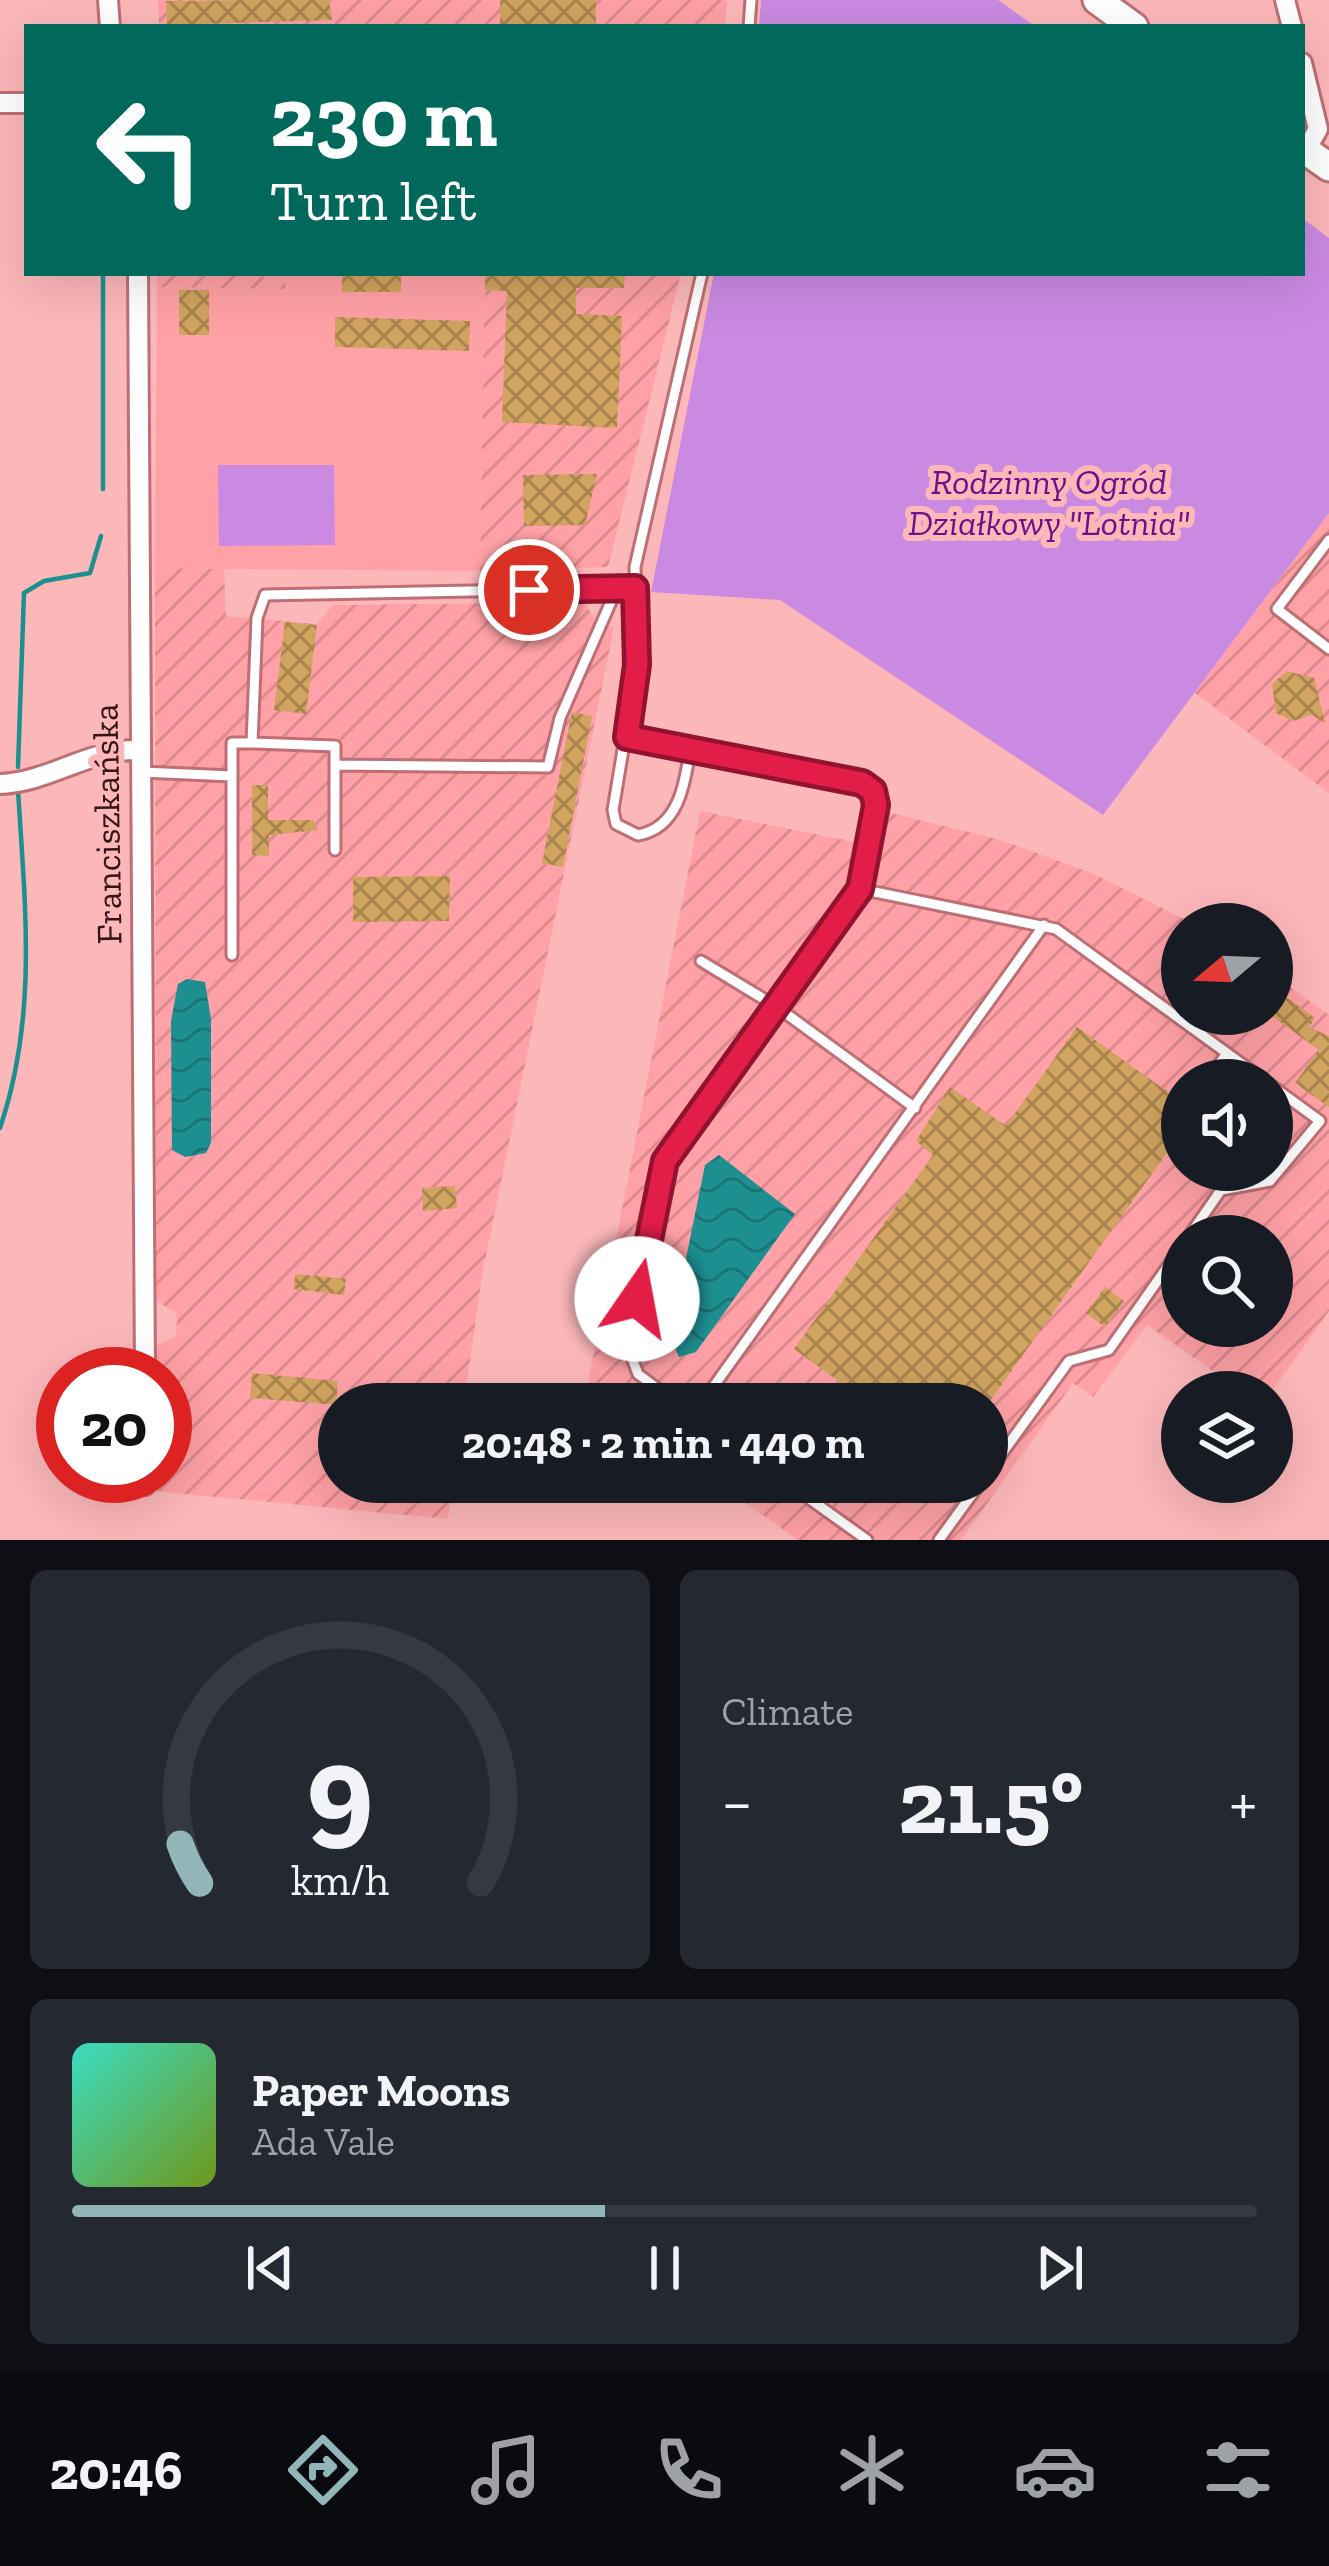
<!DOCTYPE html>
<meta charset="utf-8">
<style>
:root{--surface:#171b24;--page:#242831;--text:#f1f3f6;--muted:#9ea1a6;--line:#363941;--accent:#92b6b8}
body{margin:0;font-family:"Zilla Slab",serif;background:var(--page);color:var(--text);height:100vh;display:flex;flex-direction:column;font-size:45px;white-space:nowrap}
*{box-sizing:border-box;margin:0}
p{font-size:39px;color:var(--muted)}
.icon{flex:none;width:66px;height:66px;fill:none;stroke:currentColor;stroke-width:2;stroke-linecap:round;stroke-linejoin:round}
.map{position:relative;height:1540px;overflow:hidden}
.drawer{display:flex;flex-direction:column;gap:30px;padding:30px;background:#0d0f14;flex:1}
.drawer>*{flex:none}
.top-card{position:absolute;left:24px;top:24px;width:1281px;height:252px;border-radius:0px;box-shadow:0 12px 48px #0002;background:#00695c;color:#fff;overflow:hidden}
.needle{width:78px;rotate:251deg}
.buttons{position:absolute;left:1161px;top:903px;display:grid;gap:24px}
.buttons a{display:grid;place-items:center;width:132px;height:132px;border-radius:50%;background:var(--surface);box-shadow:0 12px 48px #0002;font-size:60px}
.speed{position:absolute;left:36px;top:1347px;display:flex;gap:24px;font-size:60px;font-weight:700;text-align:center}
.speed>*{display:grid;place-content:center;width:156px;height:156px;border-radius:50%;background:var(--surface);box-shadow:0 12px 48px #0002;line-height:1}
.speed .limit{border:18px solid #d22;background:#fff;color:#111}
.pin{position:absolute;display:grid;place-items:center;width:102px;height:102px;color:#fff;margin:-51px;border:6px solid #fff;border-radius:50%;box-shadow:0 3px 12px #0007}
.me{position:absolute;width:132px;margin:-66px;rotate:12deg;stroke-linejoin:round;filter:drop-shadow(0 0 9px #0008)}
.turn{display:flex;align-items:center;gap:42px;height:252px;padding:0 48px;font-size:54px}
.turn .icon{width:156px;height:156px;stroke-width:2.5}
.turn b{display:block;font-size:84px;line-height:102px}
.big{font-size:90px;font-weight:700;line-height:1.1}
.drawer .widget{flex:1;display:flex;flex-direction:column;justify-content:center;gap:18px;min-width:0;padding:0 42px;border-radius:18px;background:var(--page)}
.drawer .dial{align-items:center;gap:0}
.dial svg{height:312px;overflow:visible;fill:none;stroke:var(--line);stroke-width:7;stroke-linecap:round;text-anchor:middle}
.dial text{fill:var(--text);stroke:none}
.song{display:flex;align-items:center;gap:36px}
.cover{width:144px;height:144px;border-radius:18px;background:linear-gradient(135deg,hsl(170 70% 55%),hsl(80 70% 35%))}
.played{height:12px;border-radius:6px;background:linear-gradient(90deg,var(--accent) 45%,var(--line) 45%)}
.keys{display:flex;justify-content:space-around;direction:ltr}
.heat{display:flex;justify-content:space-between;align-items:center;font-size:66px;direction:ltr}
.drawer .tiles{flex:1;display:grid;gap:30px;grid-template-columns:1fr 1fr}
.widget:last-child{grid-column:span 2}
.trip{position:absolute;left:318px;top:1383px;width:690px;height:120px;border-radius:60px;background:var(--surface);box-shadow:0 12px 48px #0002;font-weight:700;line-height:120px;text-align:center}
.dock{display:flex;height:192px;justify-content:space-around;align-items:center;background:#090b0e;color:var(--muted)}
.dock .icon{width:84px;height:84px}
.dock .active{color:var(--accent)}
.dock b{font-size:54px;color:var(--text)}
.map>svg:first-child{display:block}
.built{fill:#ffa1a6}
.industrial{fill:url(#industrial-furrows);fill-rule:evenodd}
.green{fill:#ca8ae2}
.water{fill:url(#water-waves)}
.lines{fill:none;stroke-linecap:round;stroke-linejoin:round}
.stream{stroke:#1d8f91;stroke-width:4.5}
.building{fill:url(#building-cross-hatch)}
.lane-casing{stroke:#bf6f74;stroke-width:15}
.street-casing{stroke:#bf6f74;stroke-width:24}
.secondary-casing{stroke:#bf6f74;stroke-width:33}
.lane{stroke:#fff;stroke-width:9}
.street{stroke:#fff;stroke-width:18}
.secondary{stroke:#fff;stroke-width:27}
.route-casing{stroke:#92132f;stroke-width:30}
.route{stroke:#e11d48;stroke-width:21}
.labels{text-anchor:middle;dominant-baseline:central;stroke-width:12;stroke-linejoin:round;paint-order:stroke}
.park-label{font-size:36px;font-style:italic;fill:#6f0f8a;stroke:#fcb7b9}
.street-label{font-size:36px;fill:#341517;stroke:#fcb7b9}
</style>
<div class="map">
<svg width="1329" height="1540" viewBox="0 0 1329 1540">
<defs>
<pattern id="industrial-furrows" width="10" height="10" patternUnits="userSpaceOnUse" patternTransform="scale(3)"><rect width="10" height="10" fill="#ffa1a6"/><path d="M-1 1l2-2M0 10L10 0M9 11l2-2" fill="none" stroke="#db8a8e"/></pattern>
<pattern id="water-waves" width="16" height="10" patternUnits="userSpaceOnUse" patternTransform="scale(3)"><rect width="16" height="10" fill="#1d8f91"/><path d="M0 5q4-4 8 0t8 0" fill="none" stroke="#1a7475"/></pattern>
<pattern id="building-cross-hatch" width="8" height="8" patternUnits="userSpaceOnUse" patternTransform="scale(3)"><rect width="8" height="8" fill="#d0a35f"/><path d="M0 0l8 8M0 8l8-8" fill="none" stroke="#aa844d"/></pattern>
</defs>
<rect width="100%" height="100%" fill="#fcb7b9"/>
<path class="built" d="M286 273H485L480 571 155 568 157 287 284 289Z"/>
<path class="industrial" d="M158 0H727L725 27H159Z
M157 273H286L285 289 157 287Z
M485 273H681L608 567 480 571Z
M1329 513V793L1195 693Z
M155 568 224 569 226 616 317 624 333 605 584 602 596 621 614 628 482 1275 464 1404H339V1482H453L448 1519 154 1491V1476H165V1374H155L156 1346 176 1336 177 1314 156 1300Z
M700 811 880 847 887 812 1001 840 1094 874 1194 924H1182V1014H1272V974L1329 1015V1311L1271 1392H1243L1147 1325 1093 1397 1073 1383 961 1540H798L717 1482H987V1404H609L587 1388ZM1182 1080H1272V1170H1182ZM1182 1236H1272V1326H1182Z"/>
<path class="green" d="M761 0H998L1036 27H759Z
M1302 218 1329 238V513L1103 815 780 600 651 592 714 273H1302Z
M218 465H334L335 545 219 546Z"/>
<path class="water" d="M187 979 205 982 211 1019V1143L206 1153 185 1157 172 1150 171 1021 178 984Z
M719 1155 795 1214 696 1352 679 1357 670 1337 705 1165Z"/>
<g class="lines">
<path class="stream" d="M103 273V489
M18 767 24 593 44 581 90 573 101 536
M0 1128C38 1016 25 906 18 790"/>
</g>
<path class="building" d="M262 0H329L332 20 167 25 166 1Z
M500 0H596V25L500 27Z
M342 273H401V292H342Z
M485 273H625L624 288H576V314L622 316 617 428 502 422 507 291 485 290Z
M179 290H209V335H179Z
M335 317 470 321 469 351 335 347Z
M597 474 585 525 524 526 523 475Z
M285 622 317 625 306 714 274 710Z
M1287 671 1314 678 1325 723 1312 715 1293 721 1276 713 1272 684Z
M572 712 592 716 563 867 542 863Z
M252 785H268V820H313L318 830 269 835V856L252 855Z
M450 876 449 921 353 922V877Z
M1272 987 1315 1018 1309 1027 1329 1036V1107L1295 1083 1319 1050 1272 1016Z
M1077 1027 1182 1102 1164 1131 1176 1140 988 1404H870L794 1349 933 1155 916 1141 950 1087 1006 1126Z
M455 1186 457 1208 423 1211 422 1188Z
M295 1274 346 1279 344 1295 294 1289Z
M1105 1287 1124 1301 1105 1327 1086 1313Z
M252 1373 338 1381 336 1405 250 1398Z"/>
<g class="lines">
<defs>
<path id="lane" d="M749 27 751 0
M1329 540 1277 609 1329 649
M627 738 862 783 873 791 860 889 665 1161 627 1345 638 1374 678 1404
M252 743 335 746V850
M690 750C685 785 678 828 638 835L616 824 613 810 637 665 635 567 702 273
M335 765 548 767 560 718 617 588
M142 772 232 776
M860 889 1056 929 1264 1080
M232 955V743H252L257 618 265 595 635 588
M701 961 777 1007 915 1108
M1208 1080 1227 1053
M1174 1129 1182 1118
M1189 1236 1221 1190 1270 1181 1320 1121 1272 1086
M701 1404 1044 925
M987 1474 1069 1361 1109 1350 1182 1246
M786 1482 867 1540
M939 1540 981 1482"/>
<path id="street" d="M108 0 110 27
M1285 0 1292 27
M1302 63 1318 129 1306 150
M0 103H27
M138 273 145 1374
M0 784C50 782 88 749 138 750
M145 1476V1485"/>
<path id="secondary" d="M1097 0 1134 27
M1302 148 1329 167"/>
</defs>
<use href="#lane" class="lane-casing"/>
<use href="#street" class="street-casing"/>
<use href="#secondary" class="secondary-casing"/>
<use href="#lane" class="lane"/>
<use href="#street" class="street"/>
<use href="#secondary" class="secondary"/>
</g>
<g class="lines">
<defs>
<path id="route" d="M529 590 635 588 637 665 627 737 862 783 873 791 876 805 860 889 665 1161 637 1299"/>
</defs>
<use href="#route" class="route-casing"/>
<use href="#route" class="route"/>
</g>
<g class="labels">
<g class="park-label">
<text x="1049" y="481">Rodzinny Ogród<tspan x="1049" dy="41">Działkowy "Lotnia"</tspan></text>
</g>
<g class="street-label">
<text transform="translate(107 824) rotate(-91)">Franciszkańska</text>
</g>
</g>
</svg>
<div class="buttons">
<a><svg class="needle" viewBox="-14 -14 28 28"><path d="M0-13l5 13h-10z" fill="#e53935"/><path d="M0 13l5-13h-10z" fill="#9ea1a6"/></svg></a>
<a><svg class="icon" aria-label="sound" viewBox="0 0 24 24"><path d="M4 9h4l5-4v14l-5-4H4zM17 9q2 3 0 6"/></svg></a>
<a><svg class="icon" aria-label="search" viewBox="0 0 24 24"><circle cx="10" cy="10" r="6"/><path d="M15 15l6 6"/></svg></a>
<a><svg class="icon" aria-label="layers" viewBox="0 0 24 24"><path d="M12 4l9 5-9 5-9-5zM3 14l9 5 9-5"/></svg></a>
</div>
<div class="speed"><div class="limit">20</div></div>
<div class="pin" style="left:529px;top:590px;background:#d93025"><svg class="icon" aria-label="arrive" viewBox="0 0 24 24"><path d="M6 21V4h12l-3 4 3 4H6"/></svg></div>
<svg class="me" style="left:637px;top:1299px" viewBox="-20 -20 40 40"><circle r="19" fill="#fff"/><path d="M0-13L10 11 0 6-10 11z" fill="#e11d48"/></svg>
<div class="trip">20:48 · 2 min · 440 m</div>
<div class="top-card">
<div class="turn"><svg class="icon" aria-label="left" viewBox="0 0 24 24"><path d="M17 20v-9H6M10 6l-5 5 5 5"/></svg><div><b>230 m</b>Turn left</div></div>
</div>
</div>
<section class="drawer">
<div class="tiles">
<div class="widget dial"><svg viewBox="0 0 100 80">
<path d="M14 69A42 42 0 1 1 86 69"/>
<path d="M14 69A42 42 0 0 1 9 59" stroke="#92b6b8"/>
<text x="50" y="56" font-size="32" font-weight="700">9</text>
<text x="50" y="72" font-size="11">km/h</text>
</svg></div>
<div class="widget"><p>Climate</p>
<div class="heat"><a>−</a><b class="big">21.5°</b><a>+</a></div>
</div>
<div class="widget">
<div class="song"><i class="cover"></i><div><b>Paper Moons</b><p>Ada Vale</p></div></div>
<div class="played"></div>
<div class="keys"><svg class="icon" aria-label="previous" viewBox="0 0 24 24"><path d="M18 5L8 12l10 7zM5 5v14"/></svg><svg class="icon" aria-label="pause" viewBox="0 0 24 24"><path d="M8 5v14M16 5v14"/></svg><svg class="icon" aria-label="next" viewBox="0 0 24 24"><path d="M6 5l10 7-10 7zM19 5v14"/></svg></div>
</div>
</div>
</section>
<nav class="dock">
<b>20:46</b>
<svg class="icon active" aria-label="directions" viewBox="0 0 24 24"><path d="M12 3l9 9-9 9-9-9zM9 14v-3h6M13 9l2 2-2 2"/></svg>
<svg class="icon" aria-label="music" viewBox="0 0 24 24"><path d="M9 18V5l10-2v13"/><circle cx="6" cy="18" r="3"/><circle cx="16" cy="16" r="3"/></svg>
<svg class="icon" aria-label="phone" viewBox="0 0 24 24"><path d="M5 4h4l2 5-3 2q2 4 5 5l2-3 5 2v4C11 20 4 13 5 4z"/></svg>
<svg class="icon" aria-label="climate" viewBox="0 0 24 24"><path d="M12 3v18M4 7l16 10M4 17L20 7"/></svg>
<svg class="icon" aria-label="car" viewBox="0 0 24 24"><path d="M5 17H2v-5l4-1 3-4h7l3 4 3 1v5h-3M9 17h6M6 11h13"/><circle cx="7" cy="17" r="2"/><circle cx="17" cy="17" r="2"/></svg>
<svg class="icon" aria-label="filters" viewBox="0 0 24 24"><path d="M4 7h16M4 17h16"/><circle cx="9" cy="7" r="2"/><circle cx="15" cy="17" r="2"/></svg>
</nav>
